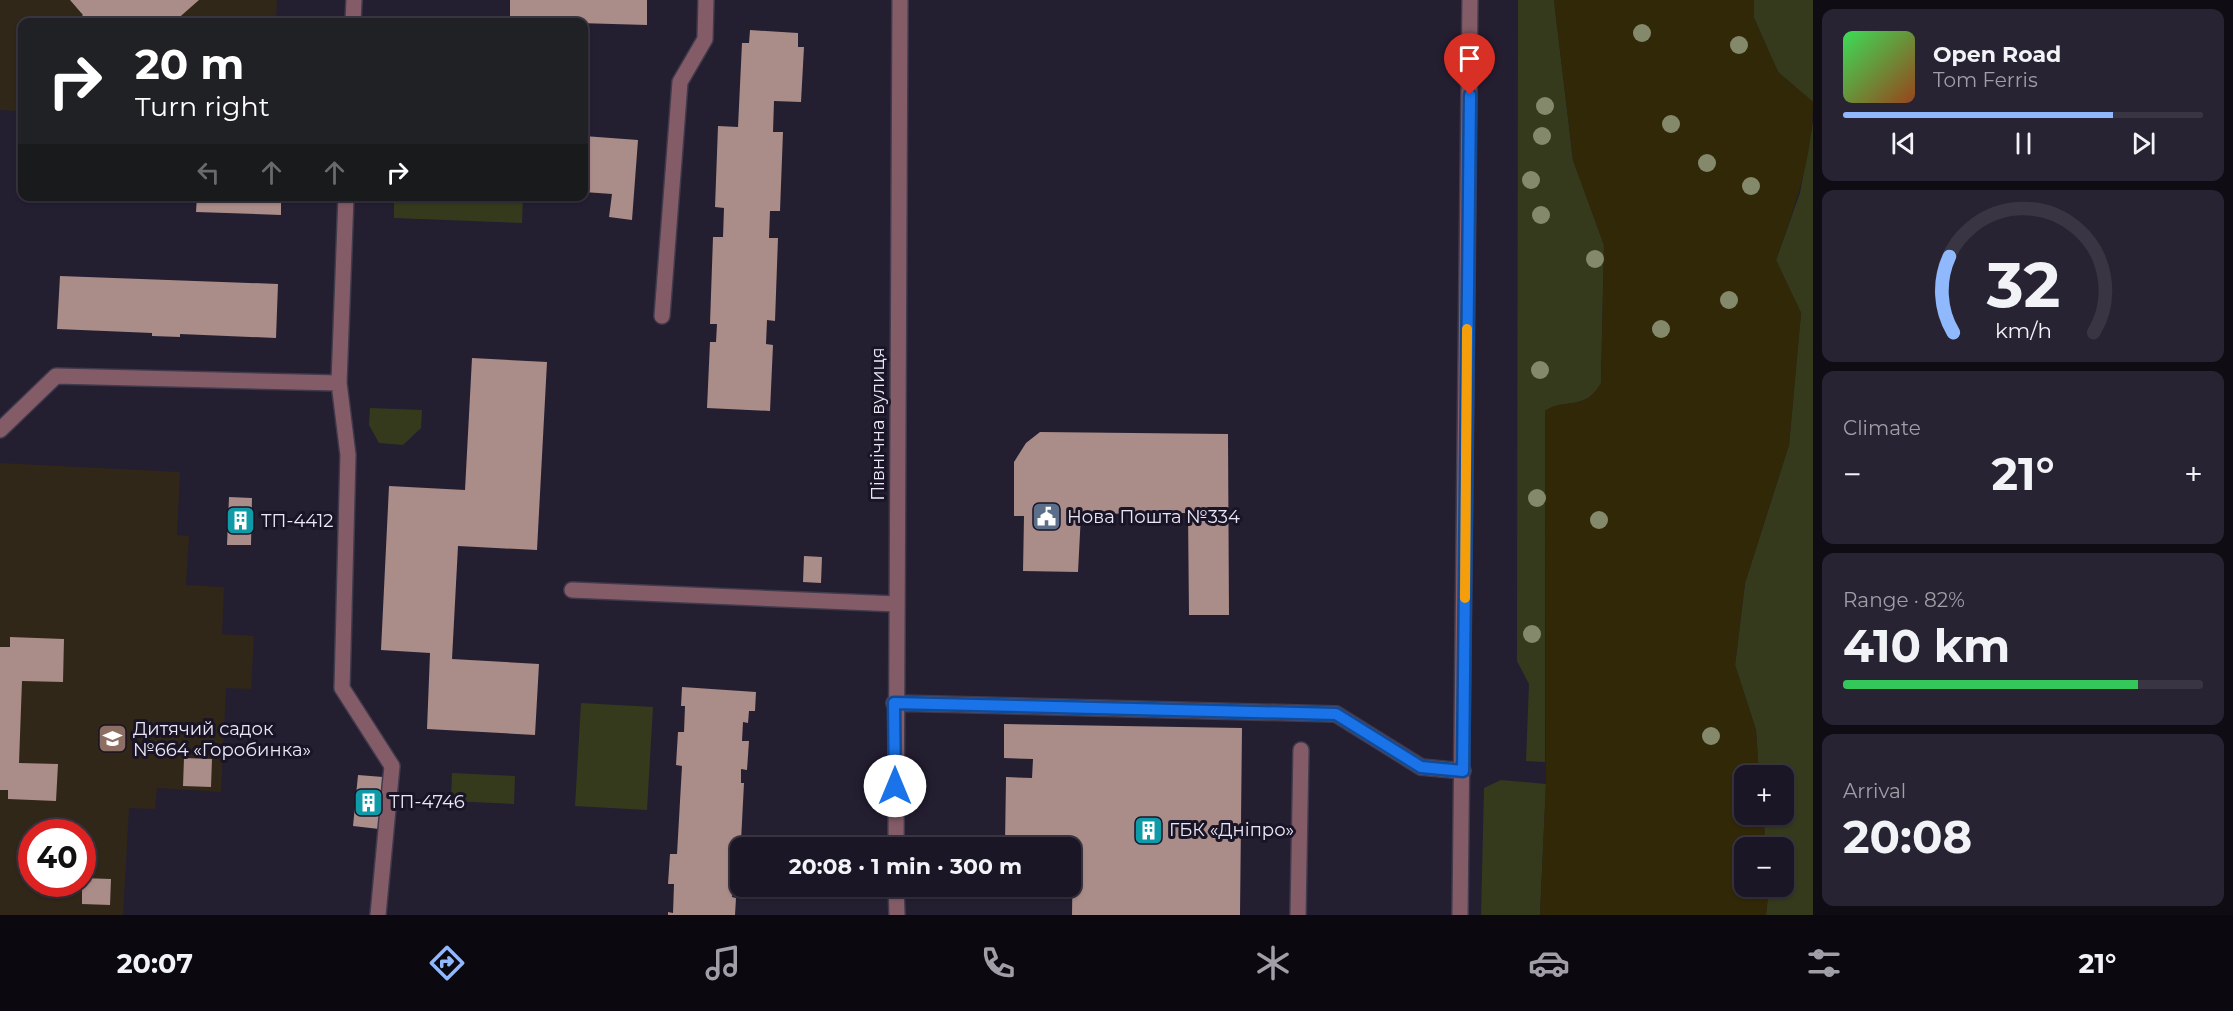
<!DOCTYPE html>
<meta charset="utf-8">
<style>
:root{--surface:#1b1625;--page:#282332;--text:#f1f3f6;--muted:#a09fa7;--line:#393542;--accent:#8fb8fd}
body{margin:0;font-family:Montserrat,sans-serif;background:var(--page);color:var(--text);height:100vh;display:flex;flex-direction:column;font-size:22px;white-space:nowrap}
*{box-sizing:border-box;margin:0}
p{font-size:20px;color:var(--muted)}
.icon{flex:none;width:33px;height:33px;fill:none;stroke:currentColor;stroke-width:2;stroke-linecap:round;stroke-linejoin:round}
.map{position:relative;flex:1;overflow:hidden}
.sheet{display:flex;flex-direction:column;gap:9px;padding:9px;background:#0f0c14;width:420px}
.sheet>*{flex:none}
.top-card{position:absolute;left:18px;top:18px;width:570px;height:183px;border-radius:12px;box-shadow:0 2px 4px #0004,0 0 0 2px var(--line);background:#202124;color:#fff;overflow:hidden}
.tools{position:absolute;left:1734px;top:765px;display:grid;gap:12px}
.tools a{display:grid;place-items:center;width:60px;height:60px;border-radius:12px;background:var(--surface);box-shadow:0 2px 4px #0004,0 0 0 2px var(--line);font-size:30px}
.speed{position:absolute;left:18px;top:819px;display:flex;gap:12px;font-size:30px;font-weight:700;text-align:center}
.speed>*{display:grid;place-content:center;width:78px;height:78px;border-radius:50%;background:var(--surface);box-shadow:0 2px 4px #0004,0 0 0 2px var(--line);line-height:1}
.speed .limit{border:9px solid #d22;background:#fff;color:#111}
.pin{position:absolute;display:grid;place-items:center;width:51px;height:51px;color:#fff;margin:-62px -26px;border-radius:50% 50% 50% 0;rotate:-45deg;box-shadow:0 0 6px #0007}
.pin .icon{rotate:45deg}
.me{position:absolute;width:66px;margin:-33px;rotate:0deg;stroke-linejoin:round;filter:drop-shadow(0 0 4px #0008)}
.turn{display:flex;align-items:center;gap:21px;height:126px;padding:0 18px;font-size:27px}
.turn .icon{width:78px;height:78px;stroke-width:2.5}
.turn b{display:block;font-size:42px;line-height:51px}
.lanes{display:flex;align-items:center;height:57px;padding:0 18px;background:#0003;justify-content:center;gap:30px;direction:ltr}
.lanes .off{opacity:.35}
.big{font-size:45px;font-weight:700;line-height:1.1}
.sheet .card{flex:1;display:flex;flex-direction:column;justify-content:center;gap:9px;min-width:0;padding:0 21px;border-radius:12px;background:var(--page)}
.sheet .dial{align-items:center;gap:0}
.dial svg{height:156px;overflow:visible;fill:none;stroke:var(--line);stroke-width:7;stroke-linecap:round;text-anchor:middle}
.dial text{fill:var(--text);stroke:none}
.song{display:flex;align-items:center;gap:18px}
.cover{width:72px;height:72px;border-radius:9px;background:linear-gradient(135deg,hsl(130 70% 55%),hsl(20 70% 35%))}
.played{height:6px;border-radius:3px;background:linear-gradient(90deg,var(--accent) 75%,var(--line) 75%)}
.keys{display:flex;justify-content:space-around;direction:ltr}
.heat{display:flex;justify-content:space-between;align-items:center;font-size:33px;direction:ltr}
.charge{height:9px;border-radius:4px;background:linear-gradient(90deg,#34c759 82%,var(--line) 0)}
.trip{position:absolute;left:730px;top:837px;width:351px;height:60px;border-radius:12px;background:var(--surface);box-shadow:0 2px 4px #0004,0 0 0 2px var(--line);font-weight:700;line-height:60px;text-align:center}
.menu{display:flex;height:96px;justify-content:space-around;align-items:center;background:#0b090f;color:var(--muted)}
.menu .icon{width:42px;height:42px}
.menu .selected{color:var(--accent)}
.menu b{font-size:27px;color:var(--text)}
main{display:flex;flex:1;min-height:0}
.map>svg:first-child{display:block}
.education{fill:#312718;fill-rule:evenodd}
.green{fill:#353a1d}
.sand{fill:#312807}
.building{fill:#aa8c88}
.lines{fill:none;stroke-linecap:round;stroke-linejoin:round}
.minor-casing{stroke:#403a4c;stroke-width:18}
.minor{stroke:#845c67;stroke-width:15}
.tree{fill:#85896c}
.route-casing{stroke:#114b97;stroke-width:15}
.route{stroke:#1a73e8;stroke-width:10}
.slow{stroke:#f59e0b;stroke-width:10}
.labels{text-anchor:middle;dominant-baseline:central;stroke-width:6;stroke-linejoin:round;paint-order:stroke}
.street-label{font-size:18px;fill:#ebe7f5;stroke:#1a1427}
.poi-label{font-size:18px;fill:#ebe7f5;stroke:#1a1427;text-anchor:start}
</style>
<main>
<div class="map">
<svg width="1813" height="915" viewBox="0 0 1813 915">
<rect width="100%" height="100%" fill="#241e31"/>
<path class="education" d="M0 0H277L276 22H22V111L0 110Z
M0 463 180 472 177 535 189 536 186 585 224 587 222 634 254 636 251 689 226 688 221 792 157 788 155 809 129 808 123 915H0ZM32 832H82V884H32Z"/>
<path class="green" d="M1518 0H1554L1573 160 1604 245 1601 383C1585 412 1565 397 1545 411V762L1526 761 1529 684 1517 661Z
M1754 0H1813V102L1778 72 1754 18Z
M1813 121V915H1766L1769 887 1784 886V848L1766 847 1763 815 1784 814V776L1759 775 1756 730 1735 665 1745 583 1789 445 1801 313 1776 260 1800 193Z
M394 197H523L522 223 394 218Z
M370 408 422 410 421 428 403 445 379 443 369 425Z
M581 703 653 707 647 810 575 806Z
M452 773 515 776 514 804 451 801Z
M1501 780 1546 784 1540 915H1481L1484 788Z"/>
<path class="sand" d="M1554 0H1754V18L1778 72 1813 102C1813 158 1794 209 1776 260L1801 313 1789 445 1745 583 1735 665 1756 730 1759 775 1744 776V814L1763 815 1766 847 1744 848V886L1769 887 1766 915H1540L1546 784 1545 411C1565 397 1585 412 1601 383L1604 245 1573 160Z"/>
<path class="building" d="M70 0H199L174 22H75L83 15Z
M510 0H647V25L510 21Z
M750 30 798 33V47H804L801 102 774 101 773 132H783L780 211H770L769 238H778L775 321 767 320 766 344 773 345 770 411 707 408 710 342H716L717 324H710L713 237H723L724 208 715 207 718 126 738 127 742 43H749Z
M584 136 638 140 632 220 609 217 612 194 584 192Z
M197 196H281V215L196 212Z
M60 276 278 284 276 338 180 334V337L152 336V333L57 329Z
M472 358 547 362 537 550 458 546 452 659 539 664 535 735 427 729 430 653 381 650 389 486 465 490Z
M1040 432 1228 434 1229 615H1189L1188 513 1081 514 1078 572 1023 571 1024 516H1014V462L1026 443Z
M229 497 252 498 251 545H227Z
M804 556 822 557 821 583 803 582Z
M10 637 64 639 63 682 22 681 19 763 58 764 56 801 8 799V790H0V647H10Z
M682 687 756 692 755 711H749L748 723 743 722 742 741H749L747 770 741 769V783H744L741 841H737L736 858H741L739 887 733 886 732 897 736 898 735 915H668V912L673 913 674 884H668L670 854H677L682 766 676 765 678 732H684L685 706H681Z
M1004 724 1242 728 1240 915H1072L1073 846 1005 844 1006 777 1032 778 1033 759 1004 758Z
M184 758 212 759 211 787 183 786Z
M358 775 383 777 379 829 353 826Z
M82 878 111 879 110 905 82 904Z"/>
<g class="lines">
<defs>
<path id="minor" d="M353 22 354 0
M346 196 339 383 348 455 342 688 392 766 378 915
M662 316 680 82 705 39 706 0
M0 430 56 376 339 383
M572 590 897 604
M894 703 1336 714 1421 767 1463 771
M896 848 900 0
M896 886 897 915
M1298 915 1301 750
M1460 915 1470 0"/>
</defs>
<use href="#minor" class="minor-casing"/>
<use href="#minor" class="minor"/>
</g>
<g class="tree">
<circle cx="1642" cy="33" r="9"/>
<circle cx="1739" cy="45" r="9"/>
<circle cx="1545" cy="106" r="9"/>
<circle cx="1671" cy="124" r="9"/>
<circle cx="1542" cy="136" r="9"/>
<circle cx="1707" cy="163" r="9"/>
<circle cx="1531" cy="180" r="9"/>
<circle cx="1751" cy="186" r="9"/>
<circle cx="1541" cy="215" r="9"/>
<circle cx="1595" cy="259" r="9"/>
<circle cx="1729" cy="300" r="9"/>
<circle cx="1661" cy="329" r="9"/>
<circle cx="1540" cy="370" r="9"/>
<circle cx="1537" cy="498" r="9"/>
<circle cx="1599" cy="520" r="9"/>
<circle cx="1532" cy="634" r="9"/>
<circle cx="1711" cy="736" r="9"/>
</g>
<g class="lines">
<defs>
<path id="route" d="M895 786 894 703 1336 714 1421 767 1463 771 1470 95"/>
</defs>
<use href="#route" class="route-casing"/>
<use href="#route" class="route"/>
<path class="slow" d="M1465 598 1467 329"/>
</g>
<defs>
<symbol id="civic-square" viewBox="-11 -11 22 22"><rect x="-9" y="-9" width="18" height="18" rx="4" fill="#5c6f8a" stroke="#1a1427"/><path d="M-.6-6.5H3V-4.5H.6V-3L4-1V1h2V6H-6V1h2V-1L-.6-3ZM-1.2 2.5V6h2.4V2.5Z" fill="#fff"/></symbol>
<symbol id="building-square" viewBox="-11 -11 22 22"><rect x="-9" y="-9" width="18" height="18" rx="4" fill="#0f9aa8" stroke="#1a1427"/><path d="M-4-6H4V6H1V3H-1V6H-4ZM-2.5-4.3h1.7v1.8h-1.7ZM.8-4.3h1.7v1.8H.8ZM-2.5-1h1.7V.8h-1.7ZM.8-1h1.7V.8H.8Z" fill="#fff"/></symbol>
<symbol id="school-square" viewBox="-11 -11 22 22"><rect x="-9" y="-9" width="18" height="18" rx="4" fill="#8d6e63" stroke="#1a1427"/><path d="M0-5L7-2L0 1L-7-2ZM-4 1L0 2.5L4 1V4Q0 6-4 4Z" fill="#fff"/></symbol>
</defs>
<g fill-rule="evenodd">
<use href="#civic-square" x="1030" y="500" width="33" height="33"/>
<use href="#building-square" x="224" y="504" width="33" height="33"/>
<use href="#school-square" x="96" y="722" width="33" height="33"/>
<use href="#building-square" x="352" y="786" width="33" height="33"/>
<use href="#building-square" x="1132" y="814" width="33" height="33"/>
</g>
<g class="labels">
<g class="street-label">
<text transform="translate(878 424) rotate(-90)">Північна вулиця</text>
</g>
<g class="poi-label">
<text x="1067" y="517">Нова Пошта №334</text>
<text x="261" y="521">ТП-4412</text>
<text x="133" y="729">Дитячий садок<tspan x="133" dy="21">№664 «Горобинка»</tspan></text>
<text x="389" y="802">ТП-4746</text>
<text x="1169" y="830">ГБК «Дніпро»</text>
</g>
</g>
</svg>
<div class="tools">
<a>+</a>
<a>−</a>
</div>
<div class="speed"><div class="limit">40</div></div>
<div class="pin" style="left:1470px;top:95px;background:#d93025"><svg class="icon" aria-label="arrive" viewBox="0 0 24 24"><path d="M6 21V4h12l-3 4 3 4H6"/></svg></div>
<svg class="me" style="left:895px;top:786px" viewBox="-20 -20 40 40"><circle r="19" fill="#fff"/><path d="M0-13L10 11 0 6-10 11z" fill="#1a73e8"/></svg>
<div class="trip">20:08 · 1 min · 300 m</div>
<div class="top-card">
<div class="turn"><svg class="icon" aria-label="right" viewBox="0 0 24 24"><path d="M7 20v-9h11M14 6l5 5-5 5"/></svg><div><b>20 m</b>Turn right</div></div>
<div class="lanes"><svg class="icon off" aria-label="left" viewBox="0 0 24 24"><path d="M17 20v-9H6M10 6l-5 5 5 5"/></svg><svg class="icon off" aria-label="ahead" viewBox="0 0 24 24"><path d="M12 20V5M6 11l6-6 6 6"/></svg><svg class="icon off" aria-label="ahead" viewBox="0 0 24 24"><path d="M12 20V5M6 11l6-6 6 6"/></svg><svg class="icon" aria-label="right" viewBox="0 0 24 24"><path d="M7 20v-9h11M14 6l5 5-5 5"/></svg></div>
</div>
</div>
<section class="sheet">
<div class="card">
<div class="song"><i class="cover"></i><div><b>Open Road</b><p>Tom Ferris</p></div></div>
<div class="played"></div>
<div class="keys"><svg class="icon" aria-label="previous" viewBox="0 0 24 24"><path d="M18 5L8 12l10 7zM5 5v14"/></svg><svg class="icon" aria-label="pause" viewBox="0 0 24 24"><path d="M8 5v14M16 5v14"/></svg><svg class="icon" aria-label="next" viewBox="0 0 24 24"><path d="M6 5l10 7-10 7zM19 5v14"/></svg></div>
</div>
<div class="card dial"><svg viewBox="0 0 100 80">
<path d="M14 69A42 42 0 1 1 86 69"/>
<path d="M14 69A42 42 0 0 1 12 30" stroke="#8fb8fd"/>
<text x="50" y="56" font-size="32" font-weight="700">32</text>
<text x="50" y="72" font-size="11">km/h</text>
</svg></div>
<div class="card"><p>Climate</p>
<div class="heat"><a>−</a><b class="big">21°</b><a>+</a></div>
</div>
<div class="card"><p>Range · 82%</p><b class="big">410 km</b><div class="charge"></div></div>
<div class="card"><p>Arrival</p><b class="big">20:08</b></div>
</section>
</main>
<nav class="menu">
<b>20:07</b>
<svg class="icon selected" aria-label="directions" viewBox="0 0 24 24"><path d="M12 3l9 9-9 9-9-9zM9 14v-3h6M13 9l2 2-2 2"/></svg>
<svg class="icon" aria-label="music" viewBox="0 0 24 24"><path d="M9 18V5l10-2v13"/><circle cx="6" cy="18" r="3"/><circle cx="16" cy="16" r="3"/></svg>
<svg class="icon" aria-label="phone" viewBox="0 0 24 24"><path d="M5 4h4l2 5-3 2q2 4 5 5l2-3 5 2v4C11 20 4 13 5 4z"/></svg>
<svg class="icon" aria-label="climate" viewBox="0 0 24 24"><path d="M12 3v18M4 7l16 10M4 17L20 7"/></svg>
<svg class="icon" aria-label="car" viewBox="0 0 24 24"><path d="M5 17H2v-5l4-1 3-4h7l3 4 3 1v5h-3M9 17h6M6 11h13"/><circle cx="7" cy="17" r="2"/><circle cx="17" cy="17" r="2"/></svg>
<svg class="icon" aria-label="filters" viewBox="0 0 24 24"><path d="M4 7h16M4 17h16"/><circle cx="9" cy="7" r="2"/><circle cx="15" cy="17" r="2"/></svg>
<b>21°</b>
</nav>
